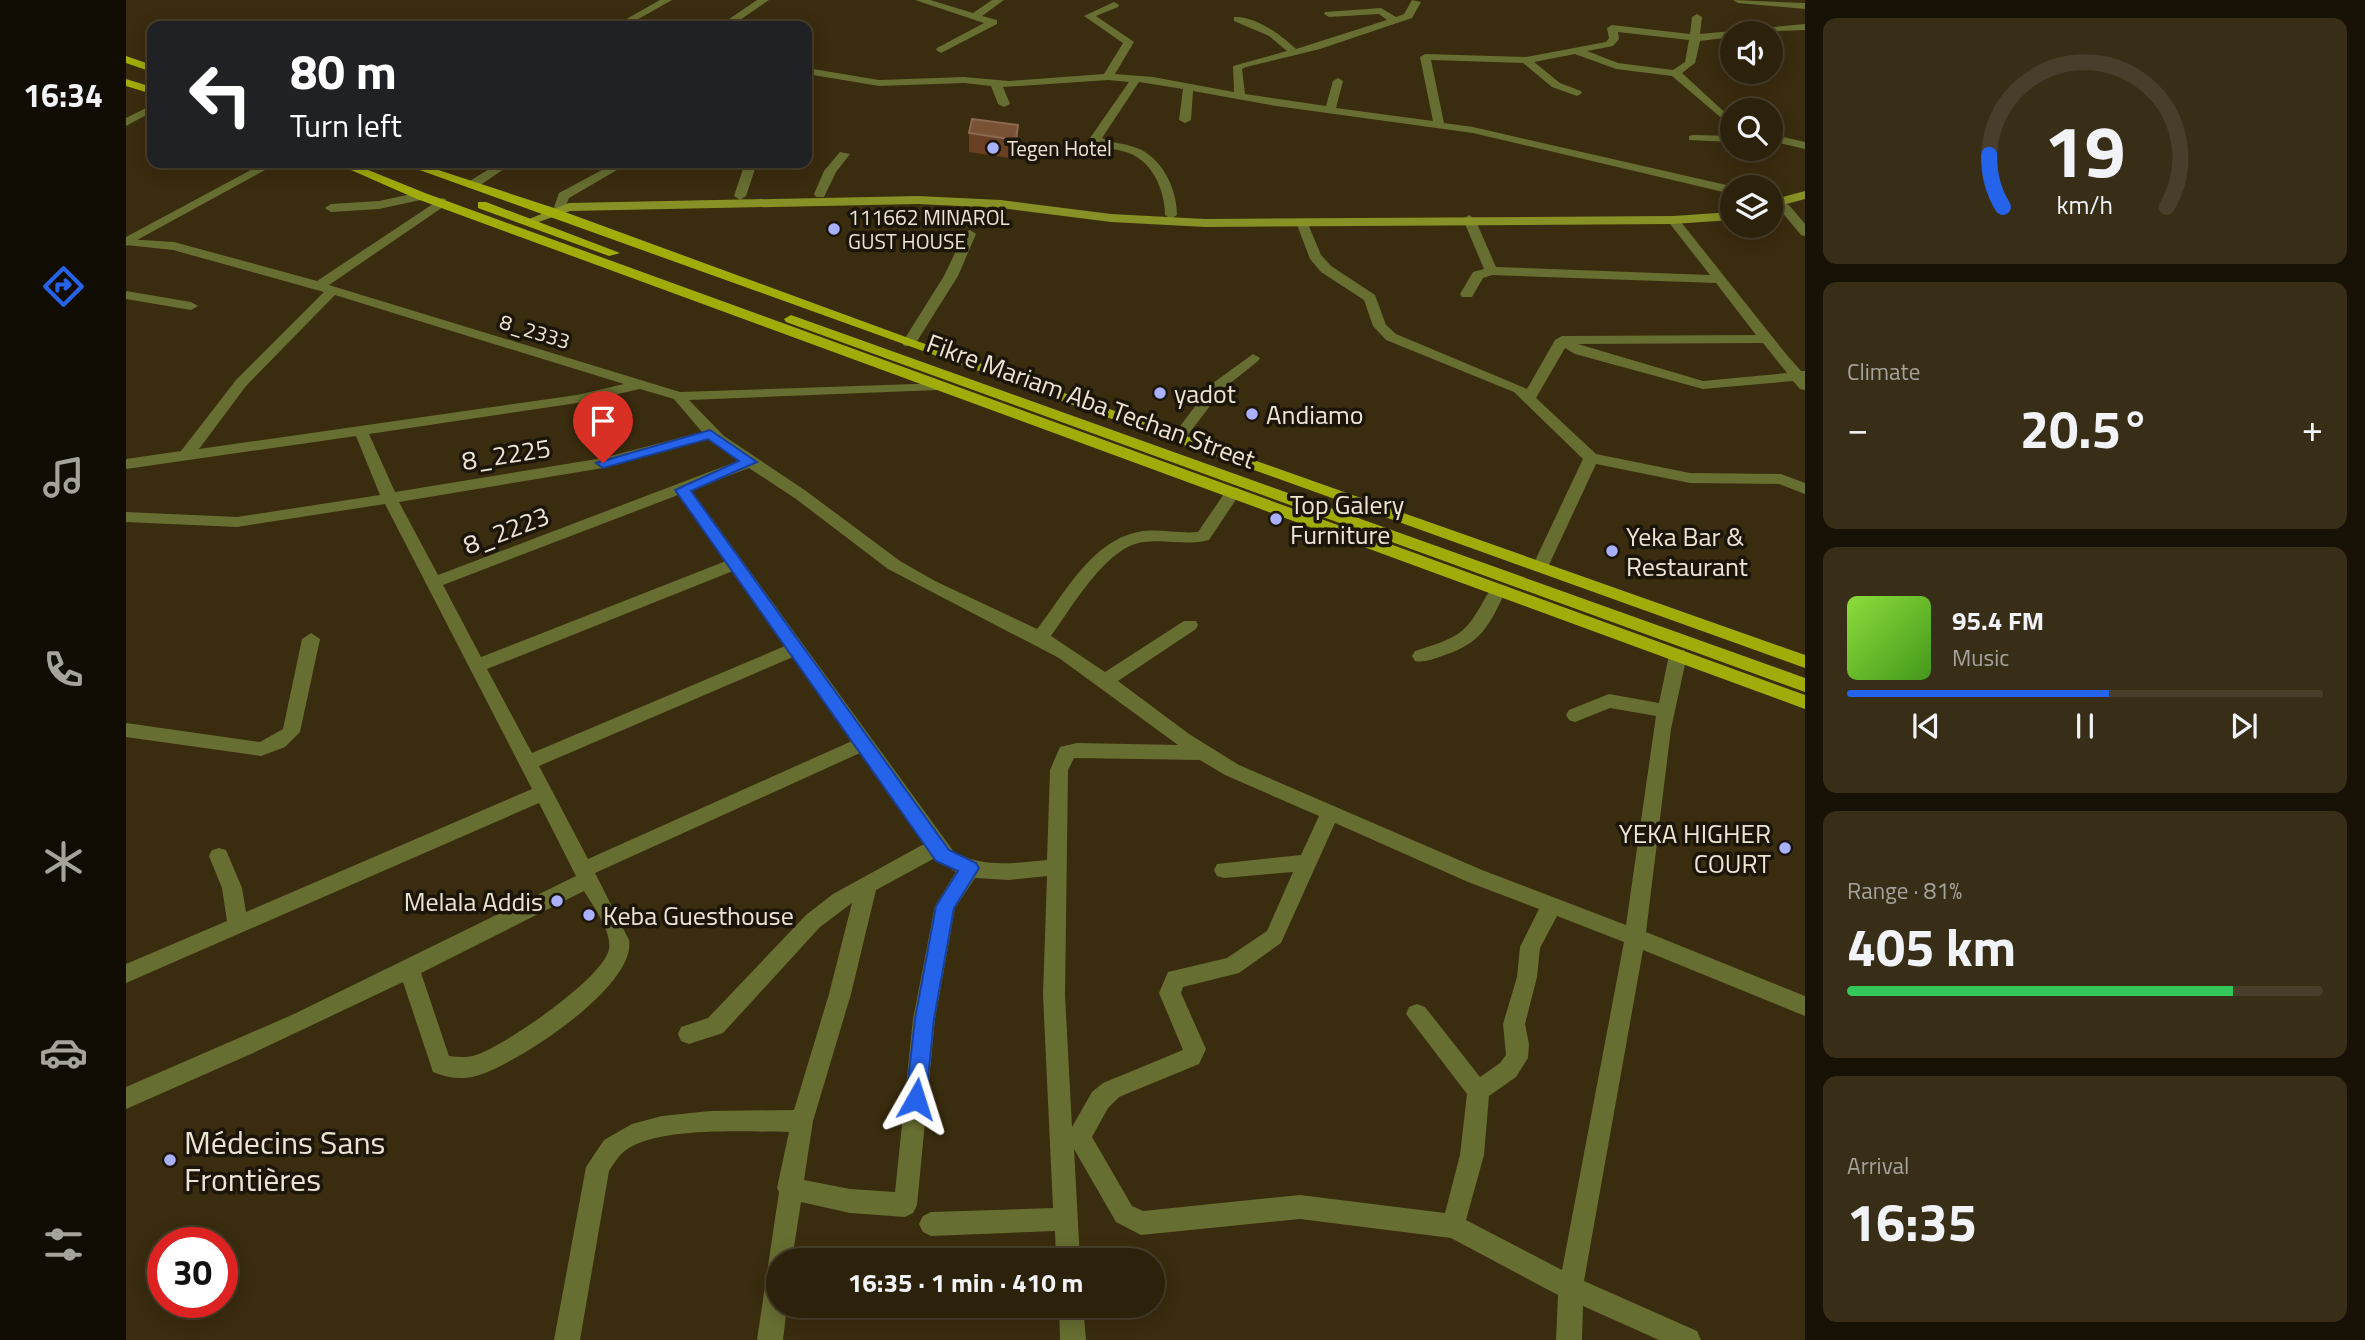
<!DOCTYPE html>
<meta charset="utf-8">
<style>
:root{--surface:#2c210a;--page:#382e18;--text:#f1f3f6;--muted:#a6a39c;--line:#483e2b;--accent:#2563eb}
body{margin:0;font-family:"Titillium Web",sans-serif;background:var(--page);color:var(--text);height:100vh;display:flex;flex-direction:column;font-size:26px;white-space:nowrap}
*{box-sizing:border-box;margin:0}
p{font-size:23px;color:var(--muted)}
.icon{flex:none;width:38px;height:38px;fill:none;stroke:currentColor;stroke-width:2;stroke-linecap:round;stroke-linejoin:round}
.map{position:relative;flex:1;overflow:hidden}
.details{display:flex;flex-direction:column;gap:18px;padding:18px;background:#181206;width:560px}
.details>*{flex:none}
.banner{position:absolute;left:21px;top:21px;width:665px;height:147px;border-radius:14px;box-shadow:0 4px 18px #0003,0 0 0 2px var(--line);background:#202124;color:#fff;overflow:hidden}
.controls{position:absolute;left:1594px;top:21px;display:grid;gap:14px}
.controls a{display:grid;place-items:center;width:63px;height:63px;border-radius:50%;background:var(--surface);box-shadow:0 4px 18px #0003,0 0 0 2px var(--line);font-size:35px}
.speed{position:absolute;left:21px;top:1227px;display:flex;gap:14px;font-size:35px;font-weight:700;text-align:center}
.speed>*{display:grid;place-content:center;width:91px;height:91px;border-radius:50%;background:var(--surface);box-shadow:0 4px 18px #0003,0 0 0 2px var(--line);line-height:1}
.speed .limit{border:10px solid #d22;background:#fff;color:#111}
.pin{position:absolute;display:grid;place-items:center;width:60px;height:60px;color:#fff;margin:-72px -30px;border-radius:50% 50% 50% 0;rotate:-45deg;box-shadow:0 0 7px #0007}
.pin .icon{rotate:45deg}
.me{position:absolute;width:77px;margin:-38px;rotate:6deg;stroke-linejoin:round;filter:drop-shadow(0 0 5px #0008)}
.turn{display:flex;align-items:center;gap:24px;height:147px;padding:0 28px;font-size:32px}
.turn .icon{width:91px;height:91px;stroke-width:2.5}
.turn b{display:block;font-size:49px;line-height:60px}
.big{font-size:52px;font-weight:700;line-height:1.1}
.details .tile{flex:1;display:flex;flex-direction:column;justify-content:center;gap:10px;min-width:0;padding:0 24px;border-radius:14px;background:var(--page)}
.details .dial{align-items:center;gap:0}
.dial svg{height:182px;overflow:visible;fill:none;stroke:var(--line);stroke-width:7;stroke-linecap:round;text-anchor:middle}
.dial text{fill:var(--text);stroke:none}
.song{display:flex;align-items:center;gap:21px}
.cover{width:84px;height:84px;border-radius:10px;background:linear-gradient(135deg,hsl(90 70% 55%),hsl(100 70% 35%))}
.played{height:7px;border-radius:4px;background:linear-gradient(90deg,var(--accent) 55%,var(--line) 55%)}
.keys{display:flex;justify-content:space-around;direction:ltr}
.heat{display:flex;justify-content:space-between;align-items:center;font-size:38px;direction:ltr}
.charge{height:10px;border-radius:5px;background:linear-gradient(90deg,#34c759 81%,var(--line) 0)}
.trip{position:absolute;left:640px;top:1248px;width:399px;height:70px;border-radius:35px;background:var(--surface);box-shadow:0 4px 18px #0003,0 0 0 2px var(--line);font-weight:700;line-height:70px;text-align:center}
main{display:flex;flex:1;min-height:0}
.tab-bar{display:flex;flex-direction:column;width:126px;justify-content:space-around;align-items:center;background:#120d04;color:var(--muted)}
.tab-bar .icon{width:49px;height:49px}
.tab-bar .current{color:var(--accent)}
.tab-bar b{font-size:32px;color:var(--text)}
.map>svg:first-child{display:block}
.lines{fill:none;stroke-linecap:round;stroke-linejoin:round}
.minor{fill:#676e31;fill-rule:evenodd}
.tertiary{fill:#676e31;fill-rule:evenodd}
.secondary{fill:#879126;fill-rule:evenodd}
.primary{fill:#a0ac09;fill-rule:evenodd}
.wall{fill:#6a3f24}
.building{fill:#785137;stroke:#8b6850;stroke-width:2}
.route{fill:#2563eb;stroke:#184099;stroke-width:2}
.poi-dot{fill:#a9b0fc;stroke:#1c1509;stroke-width:2.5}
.labels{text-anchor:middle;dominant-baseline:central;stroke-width:7;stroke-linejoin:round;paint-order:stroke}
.far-poi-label{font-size:21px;fill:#eee4d4;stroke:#1c1509;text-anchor:start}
.far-street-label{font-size:21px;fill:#eee4d4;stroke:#1c1509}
.poi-label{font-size:26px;fill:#eee4d4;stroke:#1c1509;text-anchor:start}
.street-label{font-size:26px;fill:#eee4d4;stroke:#1c1509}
.near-poi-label{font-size:32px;fill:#eee4d4;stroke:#1c1509;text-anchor:start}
</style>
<main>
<nav class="tab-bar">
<b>16:34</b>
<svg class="icon current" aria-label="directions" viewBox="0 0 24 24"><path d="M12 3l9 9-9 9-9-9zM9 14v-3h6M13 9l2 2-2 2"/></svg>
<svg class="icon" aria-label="music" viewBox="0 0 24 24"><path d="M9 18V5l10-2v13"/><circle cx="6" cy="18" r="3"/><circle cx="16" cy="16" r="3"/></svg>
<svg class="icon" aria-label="phone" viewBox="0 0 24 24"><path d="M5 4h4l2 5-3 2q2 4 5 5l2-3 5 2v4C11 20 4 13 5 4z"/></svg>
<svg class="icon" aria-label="climate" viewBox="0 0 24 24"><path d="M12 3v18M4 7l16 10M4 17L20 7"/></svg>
<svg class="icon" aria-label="car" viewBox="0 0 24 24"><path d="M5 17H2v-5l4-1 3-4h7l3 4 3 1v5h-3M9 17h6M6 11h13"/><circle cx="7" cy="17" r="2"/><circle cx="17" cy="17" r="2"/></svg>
<svg class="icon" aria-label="filters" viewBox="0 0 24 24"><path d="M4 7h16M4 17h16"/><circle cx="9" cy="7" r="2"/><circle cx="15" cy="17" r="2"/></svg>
</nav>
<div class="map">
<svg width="1679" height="1340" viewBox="0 0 1679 1340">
<rect width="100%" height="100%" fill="#3a2c0e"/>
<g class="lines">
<path class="minor" d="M534 0H546L500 26H488Z
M631 0H643L605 26H593Z
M789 0H804L847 13 866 0H878L856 16 871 20V24L815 53 810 50 811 48 858 23Z
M1286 0 1295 2 1286 18 1194 49 1120 67 1116 69 1119 94 1200 106 1207 81 1212 78 1217 81 1210 108 1307 121 1294 57 1299 54 1400 57 1480 42 1483 38 1481 28 1486 25 1564 34 1566 17 1571 14 1576 17 1574 34 1679 24V30L1606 33V37L1574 41 1569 63 1556 73 1606 119V127L1546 76 1490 69 1449 54 1408 62 1434 83 1455 91 1456 93 1451 96 1426 87 1397 63 1305 60 1318 123 1347 127 1609 187H1606V194L1347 133 1150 106 1067 91 1065 120 1059 123 1053 120 1057 89 1013 82 976 138C984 143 997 143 1008 147 1035 155 1051 188 1051 215L1045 219 1039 215C1039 189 1025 157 996 151 986 148 974 148 965 142L964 138 1003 82 982 80 877 87 884 104 878 107 872 104 865 86 838 83 753 86 681 74V68L753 80 838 77 883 81 978 74 997 43 958 16 988 2 993 5 992 7 970 16 1008 42 989 74 1027 77 1108 92 1107 66 1161 51 1143 36 1108 21V17C1130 16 1155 35 1170 49L1261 20 1253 14 1203 17 1198 14 1199 12 1255 8 1270 17 1278 14ZM1492 32 1563 40 1559 62 1547 70 1492 63 1461 51 1487 46 1493 39Z
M26 105V112L0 126V118Z
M1645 134 1679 142V149L1645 141Z
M1567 135 1606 136V142L1563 140V136Z
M714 152 724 154 710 172 698 197H690L688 194 698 171Z
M373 163H387L350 188H342V182Z
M489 163H503L443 198 438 210H430L428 207 433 193Z
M619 163H631L620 196 614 200 608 196Z
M295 192 301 196 299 199 253 209 205 212 199 208 205 204 253 201Z
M316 198 320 199V205L203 285 554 392 817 383 819 386 812 390 563 400 598 436 680 491 774 561 809 581 911 629C938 595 965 541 1012 532 1031 528 1052 534 1072 532L1102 488H1112L1115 492 1083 540C1061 546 1040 539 1018 542 980 546 946 608 925 636L979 672 1058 621H1070L1072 625 1070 629 992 681 1063 734 1113 765 1356 870 1500 925 1530 716 1484 708 1449 722 1443 720 1440 715 1443 710 1483 694 1533 703 1543 655 1546 650H1558L1561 655 1545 729 1520 932 1679 996V1016L1517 950 1458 1281 1571 1331 1575 1340H1533L1457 1306 1456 1340H1430L1432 1295 1325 1238 1174 1219 1015 1235 990 1222 948 1149 954 1260H930L929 1231 805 1236 797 1232 793 1224 797 1216 805 1212 927 1208 917 995 921 876 883 880 849 878 829 908 809 1019 791 1205 787 1213 779 1217 724 1213 675 1202 666 1260H653V1306H661L657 1340H631L653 1192 651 1188 663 1132C622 1132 534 1126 500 1150 493 1155 488 1163 483 1171L454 1340H428L460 1167 478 1140 506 1124 536 1116 584 1111 668 1110 703 994 726 903 694 927 597 1033 563 1044 555 1041 552 1034 555 1027 582 1018 680 915 707 894 798 844 734 753 469 873 503 940C511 986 390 1065 350 1076 336 1080 321 1078 307 1072L277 982 125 1054 0 1109V1087L168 1014 450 876 413 803 0 983V964L101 921 96 888 83 856 86 850 93 848 100 850 116 888 120 912 406 789 259 504 111 527 0 522V512L111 517 254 495 230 436 0 469V459L55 451 110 380 198 292 47 250 0 245V239L48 242 191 281ZM209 295 498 384 451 395 73 449 120 386ZM514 389 548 399 576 432 477 458 269 492 243 434 451 403ZM584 439 612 461 312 575 273 502 477 468ZM623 468 670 499 762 569 933 658 1052 745 951 743 934 747 924 770 921 860C890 863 856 868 828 852L565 490ZM552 495 600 561 355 657 317 585ZM607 571 659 646 406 753 361 669ZM667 657 726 741 462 859 413 766ZM948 758 1074 760 1099 775 1193 816 1175 855 1091 864 1088 870 1091 876 1098 878 1167 872 1141 931 1101 958 1042 972 1033 993 1057 1050 977 1083 966 1092 946 1127 939 995 942 770ZM1209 823 1342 882 1413 909 1394 947 1391 977 1377 1024 1380 1055 1374 1063 1354 1077 1299 1007 1291 1004 1283 1007 1280 1014 1341 1094 1334 1155 1319 1213 1174 1195 1017 1211 1006 1206 966 1137 982 1108 993 1097 1073 1064 1080 1049 1055 993 1057 987 1113 973 1155 943ZM809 858 830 872 809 906 787 1019 769 1192 724 1189 678 1180 687 1121 725 994 750 890ZM458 891C467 906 486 931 483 949 478 978 378 1046 350 1055 341 1058 332 1057 323 1056L295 973ZM1431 916 1498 942 1436 1270 1340 1220 1358 1155 1363 1096 1390 1077 1402 1058 1403 1044 1399 1024 1411 977 1414 948Z
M1645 199 1663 205 1679 224V236L1675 235 1655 211 1645 207Z
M1343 215 1349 219 1370 267 1584 275 1541 220 1551 217 1660 354 1675 371H1679V390L1674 389 1667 381 1577 389 1449 354 1439 348 1410 398 1470 454 1564 473 1655 474 1679 483V494L1653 484 1564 483 1470 464 1422 567 1420 571H1408L1406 567 1457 459 1388 392 1260 340 1247 326 1238 300 1195 272 1184 259 1170 222 1172 219H1180L1195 255 1205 266 1249 295 1260 325 1270 334 1401 389 1429 340 1436 336 1630 335 1590 283 1366 275 1357 278 1346 297H1336L1334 294 1347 272 1358 269 1337 219ZM1637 343 1661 373 1577 381 1452 344Z
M844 230 850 234 832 276 788 346H778L776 343 818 276 838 234Z
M0 291 65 302 72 306 65 310 0 299Z
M1127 354 1134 358 1132 361 1097 389 1058 440H1048V434L1087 383Z
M1372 584 1380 590C1363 626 1356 643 1316 656 1307 659 1298 663 1289 661L1286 656 1289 651C1341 635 1340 632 1366 586Z
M185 633 194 639 174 732 159 747 135 756 0 737V723L134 742 157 729 176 639Z
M933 1306H957L960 1340H934Z"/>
<path class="tertiary" d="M1607 0 1679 3V9L1612 3Z
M138 163H152L0 246V237Z"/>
<path class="secondary" d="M1679 191V199L1645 208V200Z
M792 196 875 200 985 214 1079 219 1547 216 1606 212V220L1547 224 1079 227 985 222 875 208 792 204 444 211 404 225 398 221 443 203Z"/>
<path class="primary" d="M0 56 26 65V72L0 63Z
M0 79 26 87V94L0 86Z
M209 163H225L299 193 1679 695V709L291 199Z
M274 163H291L428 208 788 340 1679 655V668Z
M352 202H360L494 253 483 256 352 208Z
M665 315 1679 678V692L660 322 658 319Z"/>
</g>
<path class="wall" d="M892 125 890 159 843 152V133Z"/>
<path class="building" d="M846 119 892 125 890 140 843 133Z"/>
<path class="route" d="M584 430 631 462 565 491 823 850 850 863 853 868 828 908 808 1019 800 1099 797 1106 790 1109 783 1106 780 1099 789 1019 810 906 832 871 810 861 549 490 613 461 582 439 477 468 470 463Z"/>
<g class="poi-dot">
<circle cx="867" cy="148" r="7"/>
<circle cx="708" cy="229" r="7"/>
<circle cx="1034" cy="393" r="7"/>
<circle cx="1126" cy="414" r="7"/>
<circle cx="1150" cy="519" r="7"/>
<circle cx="1486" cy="551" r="7"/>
<circle cx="1659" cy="848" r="7"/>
<circle cx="431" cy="901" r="7"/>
<circle cx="463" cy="915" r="7"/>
<circle cx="44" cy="1160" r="7"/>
</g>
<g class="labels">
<g class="far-poi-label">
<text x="881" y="148">Tegen Hotel</text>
<text x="722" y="217">111662 MINAROL<tspan x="722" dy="24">GUST HOUSE</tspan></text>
</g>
<g class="far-street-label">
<text transform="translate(409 331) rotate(17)">8_2333</text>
</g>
<g class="poi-label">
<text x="1048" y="393">yadot</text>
<text x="1140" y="414">Andiamo</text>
<text x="1164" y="504">Top Galery<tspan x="1164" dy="30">Furniture</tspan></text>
<text x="1500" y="536">Yeka Bar &amp;<tspan x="1500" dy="30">Restaurant</tspan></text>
<text x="1645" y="833" text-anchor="end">YEKA HIGHER<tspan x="1645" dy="30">COURT</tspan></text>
<text x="417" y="901" text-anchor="end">Melala Addis</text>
<text x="477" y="915">Keba Guesthouse</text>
</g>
<g class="street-label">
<text transform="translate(965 401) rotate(20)">Fikre Mariam Aba Techan Street</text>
<text transform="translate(380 454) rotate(-9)">8_2225</text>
<text transform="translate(380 530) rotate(-21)">8_2223</text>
</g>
<g class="near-poi-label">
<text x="58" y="1142">Médecins Sans<tspan x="58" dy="37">Frontières</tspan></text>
</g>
</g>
</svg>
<div class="controls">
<a><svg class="icon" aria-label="sound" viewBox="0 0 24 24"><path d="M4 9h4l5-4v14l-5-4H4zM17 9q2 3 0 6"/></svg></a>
<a><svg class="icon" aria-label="search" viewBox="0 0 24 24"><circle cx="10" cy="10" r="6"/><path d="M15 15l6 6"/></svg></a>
<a><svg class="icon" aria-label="layers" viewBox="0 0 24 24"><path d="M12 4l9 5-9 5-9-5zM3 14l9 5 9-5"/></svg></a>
</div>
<div class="speed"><div class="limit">30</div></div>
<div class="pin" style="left:477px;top:463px;background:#d93025"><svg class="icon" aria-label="arrive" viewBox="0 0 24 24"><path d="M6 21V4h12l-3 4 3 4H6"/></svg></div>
<svg class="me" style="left:790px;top:1099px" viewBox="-20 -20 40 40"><path d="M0-17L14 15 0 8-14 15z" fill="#2563eb" stroke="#fff" stroke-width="4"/></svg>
<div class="trip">16:35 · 1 min · 410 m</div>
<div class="banner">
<div class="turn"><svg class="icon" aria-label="left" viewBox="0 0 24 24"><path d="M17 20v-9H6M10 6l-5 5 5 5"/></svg><div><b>80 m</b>Turn left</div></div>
</div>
</div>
<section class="details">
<div class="tile dial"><svg viewBox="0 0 100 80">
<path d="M14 69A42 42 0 1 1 86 69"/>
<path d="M14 69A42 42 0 0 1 8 46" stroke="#2563eb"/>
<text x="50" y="56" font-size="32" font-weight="700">19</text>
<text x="50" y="72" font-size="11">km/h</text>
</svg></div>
<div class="tile"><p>Climate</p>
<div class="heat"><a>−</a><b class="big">20.5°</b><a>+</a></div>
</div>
<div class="tile">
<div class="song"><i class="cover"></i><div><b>95.4 FM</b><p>Music</p></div></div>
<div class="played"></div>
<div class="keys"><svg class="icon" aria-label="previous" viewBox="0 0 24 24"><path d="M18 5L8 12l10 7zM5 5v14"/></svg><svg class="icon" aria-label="pause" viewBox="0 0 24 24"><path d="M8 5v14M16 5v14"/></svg><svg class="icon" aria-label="next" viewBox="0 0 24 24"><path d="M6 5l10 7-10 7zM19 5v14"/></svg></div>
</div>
<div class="tile"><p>Range · 81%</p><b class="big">405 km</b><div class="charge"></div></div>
<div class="tile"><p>Arrival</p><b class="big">16:35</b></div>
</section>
</main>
